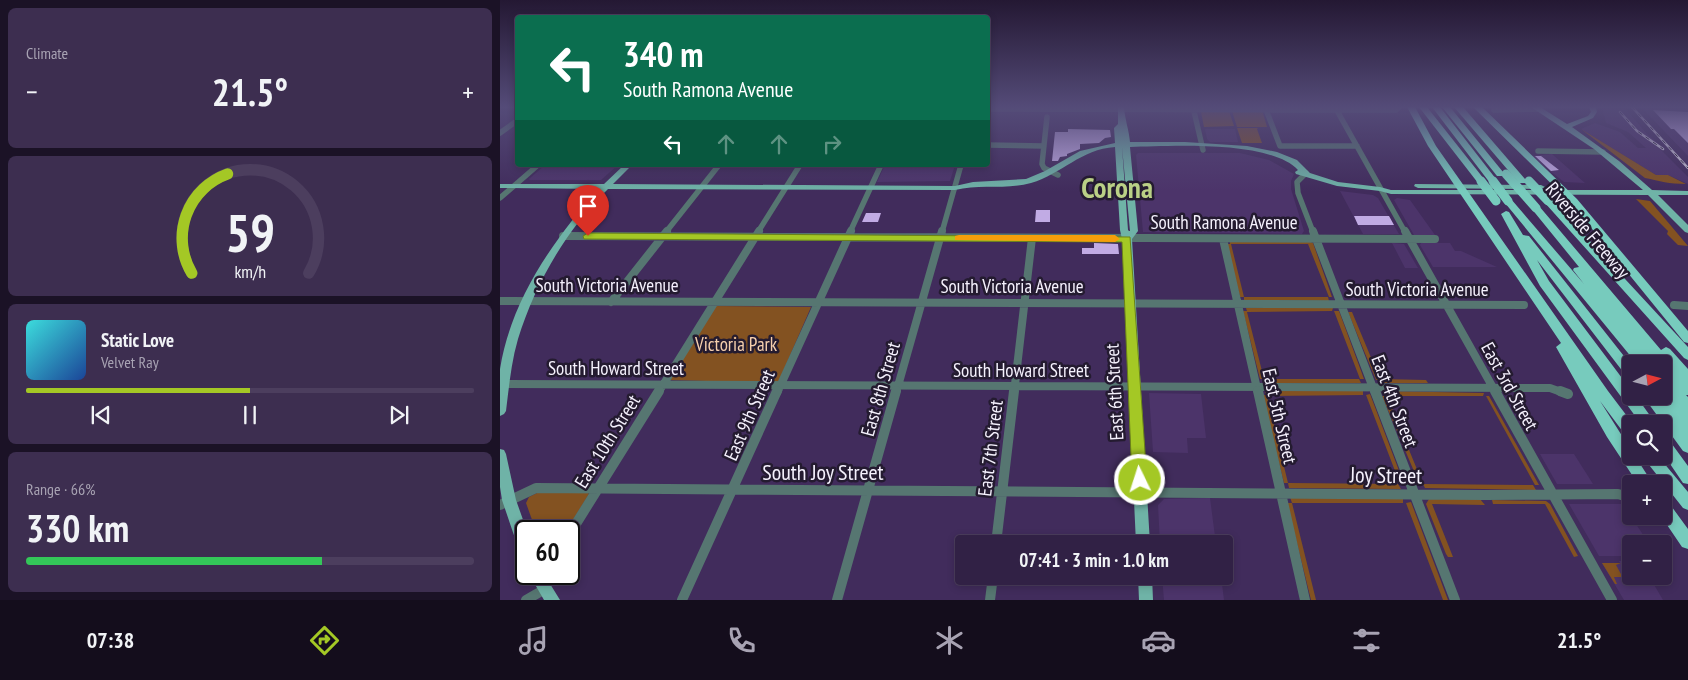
<!DOCTYPE html>
<meta charset="utf-8">
<style>
body{margin:0;font-family:"PT Sans Narrow",sans-serif;background:#3d2e50;color:#f1f3f6;height:100vh;display:flex;flex-direction:column;font-size:19px;white-space:nowrap}
*{box-sizing:border-box;margin:0}
p{font-size:16px;color:#a8a3b3}
.icon{flex:none;width:28px;height:28px;fill:none;stroke:currentColor;stroke-width:2;stroke-linecap:round;stroke-linejoin:round}
.map{position:relative;flex:1;overflow:hidden}
.sheet{display:flex;flex-direction:column;gap:8px;padding:8px;background:#1b1226;width:500px}
.sheet>*{flex:none}
.hud{position:absolute;left:15px;top:15px;width:475px;height:152px;border-radius:5px;box-shadow:0 2px 8px #0003,0 0 0 1px #4c3e5e;background:#0b6e4f;color:#fff;overflow:hidden}
.needle{width:32px;rotate:83deg}
.fabs{position:absolute;left:1122px;top:355px;display:grid;gap:10px}
.fabs a{display:grid;place-items:center;width:50px;height:50px;border-radius:5px;background:#312145;box-shadow:0 2px 8px #0003,0 0 0 1px #4c3e5e;font-size:25px}
.speed{position:absolute;left:15px;top:520px;display:flex;gap:10px;font-size:25px;font-weight:700;text-align:center}
.speed>*{display:grid;place-content:center;width:65px;height:65px;border-radius:50%;background:#312145;box-shadow:0 2px 8px #0003,0 0 0 1px #4c3e5e;line-height:1}
.speed .limit{border:2px solid #111;border-radius:8px;background:#fff;color:#111}
.pin{position:absolute;display:grid;place-items:center;width:42px;height:42px;color:#fff;margin:-51px -21px;border-radius:50% 50% 50% 0;rotate:-45deg;box-shadow:0 0 5px #0007}
.pin .icon{rotate:45deg}
.me{position:absolute;width:55px;margin:-28px;rotate:356deg;stroke-linejoin:round;filter:drop-shadow(0 0 4px #0008)}
.turn{display:flex;align-items:center;gap:18px;height:105px;padding:0 25px;font-size:22px}
.turn .icon{width:65px;height:65px;stroke-width:2.5}
.turn b{display:block;font-size:35px;line-height:42px}
.lanes{display:flex;align-items:center;height:48px;padding:0 25px;background:#0003;justify-content:center;gap:25px;direction:ltr}
.lanes .off{opacity:.35}
.big{font-size:38px;font-weight:600;line-height:1.1}
.sheet .widget{flex:1;display:flex;flex-direction:column;justify-content:center;gap:8px;min-width:0;padding:0 18px;border-radius:8px;background:#3d2e50}
.sheet .dial{align-items:center;gap:0}
.dial svg{height:130px;overflow:visible;fill:none;stroke:#4c3e5e;stroke-width:7;stroke-linecap:round;text-anchor:middle}
.dial text{fill:#f1f3f6;stroke:none}
.song{display:flex;align-items:center;gap:15px}
.cover{width:60px;height:60px;border-radius:8px;background:linear-gradient(135deg,hsl(180 70% 55%),hsl(220 70% 35%))}
.played{height:5px;border-radius:2px;background:linear-gradient(90deg,#a4c825 50%,#4c3e5e 50%)}
.keys{display:flex;justify-content:space-around;direction:ltr}
.heat{display:flex;justify-content:space-between;align-items:center;font-size:28px;direction:ltr}
.charge{height:8px;border-radius:4px;background:linear-gradient(90deg,#34c759 66%,#4c3e5e 0)}
.trip{position:absolute;left:455px;top:535px;width:278px;height:50px;border-radius:5px;background:#312145;box-shadow:0 2px 8px #0003,0 0 0 1px #4c3e5e;font-weight:600;line-height:50px;text-align:center}
.menu{display:flex;height:80px;justify-content:space-around;align-items:center;background:#140d1c;color:#a8a3b3}
.menu .icon{width:35px;height:35px}
.menu .current{color:#a4c825}
.menu b{font-size:22px;color:#f1f3f6}
main{display:flex;flex:1;min-height:0}
.map>svg:first-child{display:block}
.built{fill:#4c346a}
.green{fill:#835221}
.building{fill:#c1abe4}
.lines{fill:none;stroke-linecap:round;stroke-linejoin:round}
.minor-far2{stroke:#567671;stroke-width:5.5}
.minor-far1{stroke:#567671;stroke-width:8}
.minor{stroke:#567671;stroke-width:10}
.major{fill:#6fb3a7;fill-rule:evenodd}
.highway{fill:#77cbbd;fill-rule:evenodd}
.rail-casing{stroke:#cbc4d8;stroke-width:2.5}
.rail{stroke:#241b30;stroke-width:1;stroke-dasharray:4.5;stroke-linecap:butt}
.highway-bridge{stroke:#77cbbd;stroke-width:9}
.route{fill:#a4c825;stroke:#6b8218}
.slow{fill:#f59e0b}
.labels{text-anchor:middle;dominant-baseline:central;stroke-width:5;stroke-linejoin:round;paint-order:stroke}
.street-label{font-size:19px;fill:#f5f1fd;stroke:#241b30}
.park-label{font-size:19px;fill:#f6cfad;stroke:#241b30}
.near-street-label{font-size:22px;fill:#f5f1fd;stroke:#241b30}
.town-label{font-size:29px;font-weight:bold;fill:#bad086;stroke:#241b30}
</style>
<main>
<section class="sheet">
<div class="widget"><p>Climate</p>
<div class="heat"><a>−</a><b class="big">21.5°</b><a>+</a></div>
</div>
<div class="widget dial"><svg viewBox="0 0 100 80">
<path d="M14 69A42 42 0 1 1 86 69"/>
<path d="M14 69A42 42 0 0 1 36 8" stroke="#a4c825"/>
<text x="50" y="56" font-size="32" font-weight="700">59</text>
<text x="50" y="72" font-size="11">km/h</text>
</svg></div>
<div class="widget">
<div class="song"><i class="cover"></i><div><b>Static Love</b><p>Velvet Ray</p></div></div>
<div class="played"></div>
<div class="keys"><svg class="icon" aria-label="previous" viewBox="0 0 24 24"><path d="M18 5L8 12l10 7zM5 5v14"/></svg><svg class="icon" aria-label="pause" viewBox="0 0 24 24"><path d="M8 5v14M16 5v14"/></svg><svg class="icon" aria-label="next" viewBox="0 0 24 24"><path d="M6 5l10 7-10 7zM19 5v14"/></svg></div>
</div>
<div class="widget"><p>Range · 66%</p><b class="big">330 km</b><div class="charge"></div></div>
</section>
<div class="map">
<svg width="1188" height="600" viewBox="0 0 1188 600">
<rect width="100%" height="100%" fill="#412c5c"/>
<path class="built" d="M1102,107H1124L1147,134L1160,145L1157,146L1188,177V184L1168,175H1156L1081,129L1095,123L1120,132L1138,148H1146L1128,132L1106,123Z
M1141,107H1186L1188,109V156Z
M705,129H735L738,142H710L707,139Z
M638,153H740L769,160L794,174L791,181V189L804,231L802,234L643,232L636,155Z
M1052,154L1085,183L1064,182L1031,156Z
M45,165H118L101,180H30L29,179Z
M385,165H455L450,181L377,182Z
M840,191L873,195L878,198L899,234H863Z
M897,198L910,200L935,235H914L894,200Z
M892,243L904,244L918,268H905Z
M921,243H950L955,251H961L997,267H933L920,245Z
M649,393L701,394L706,438H687L688,453L653,452Z
M1040,454H1074L1093,484H1057Z
M710,498L716,544H660L658,505L664,499Z
M1069,504H1123L1149,544H1131V556H1099Z
M1119,561H1131V576H1149L1163,600H1124L1102,563H1120Z
M662,576H721L724,600H664Z"/>
<path class="green" d="M729,111L734,126L704,127L701,112Z
M732,111H761L763,113L767,127H737Z
M737,128H758L757,129L762,143H742Z
M1081,129L1156,175H1168L1186,184C1169,184 1160,181 1145,178Z
M1136,199L1150,201L1188,246L1178,245L1167,234L1168,231Z
M730,241H808L813,243L832,297H829L808,244H731L744,297H828L829,301L744,300V297H740L727,244H730Z
M214,306L311,307L278,383L168,380Z
M746,308H833L832,311L747,312L764,379H859L861,383H765L764,379H760L743,311H747Z
M834,311H839L864,379H860Z
M848,312H852L880,379L926,380L928,383H882L880,380H876Z
M863,390V395L767,396L788,483L898,484L901,489L789,488L788,483H784L762,395H766L765,391Z
M884,391L984,393L983,396H887L923,484L1033,485L1036,490L925,488L923,484L919,483L882,396H886Z
M870,394L904,484H900L866,395Z
M986,396H989L1039,485H1035Z
M37,493H88L89,494L66,531H36L26,503L29,497Z
M790,497H903V503H792L816,600H811L787,503H792Z
M929,499H980L985,505L932,504L953,557H948L946,554L926,504Z
M992,500L1046,501L1050,504L1078,556L1074,557L1045,504H993Z
M911,502L948,600H943L906,503Z
M1102,563H1121L1116,565L1122,576H1129L1134,584L1128,577H1114L1117,584H1115Z"/>
<path class="building" d="M1153,110L1188,112V143L1174,129H1171Z
M568,129L610,130L611,137L605,138L599,143L580,144V149L567,154V156L560,157L558,161H552L555,132H568Z
M1035,156H1041L1059,170L1051,171Z
M536,210H550V222H535Z
M366,213H381L378,222H362Z
M854,216H889L894,225H858Z
M594,243L618,244L619,254H582V248H594Z"/>
<g class="lines">
<path class="minor-far2" d="M693,107L703,150
M765,107L780,146H857
M835,107L905,232
M488,109L896,110L899,107
M994,110L1038,109
M547,117L542,164L544,168L558,175
M0,133L18,120
M488,145L544,146
M1038,151L1103,152
M806,173L797,182L798,193L813,232
M0,198L38,165
M166,232L219,165
M258,232L300,165
M350,232L381,165
M442,232L461,165"/>
<path class="minor-far1" d="M813,231L875,393
M905,231L996,393
M63,236L935,239
M723,239L758,393
M0,301L1024,305
M111,302L167,231
M1174,305L1188,306
M3,384L1050,388L1064,393
M158,393L259,231
M277,393L351,231
M396,393L442,231
M514,393L532,238"/>
<path class="minor" d="M758,391L805,600
M875,391L955,600
M995,391L1112,600
M1060,391L1068,394
M0,505L36,488L985,495L1118,494L1131,498
M69,535L159,391
M496,544L514,391
M26,600L45,589
M182,600L277,391
M337,600L396,391
M490,600L493,576"/>
<path class="major" d="M618,107H624C625,120 629,130 630,142H685L747,146L777,152L797,160L810,173L838,182L880,187L891,190H1143L1094,149L1031,107H1040L1067,124L1088,116L1091,112L1089,107H1096L1097,112L1093,118L1072,127L1119,161L1152,190L1188,191V195H1158L1188,225V233L1185,232L1148,195L891,194L880,191L837,186L796,174L795,172L798,170C770,140 671,146 630,147L638,231L632,239L650,544H636L622,239L620,230L615,147C581,149 562,174 531,183C506,190 480,184 455,190L108,189C66,230 35,284 18,339C11,363 9,387 6,411L4,414L0,416C0,401 0,384 0,369C11,300 53,240 99,189L0,188V184H104L124,165H132L113,184L455,186L473,182L526,179L545,171L580,151L615,143L614,128L618,124ZM622,147L630,231H629L628,230Z
M915,184L1041,185L1045,187L1041,189L918,188L914,186Z
M0,449L4,450L6,454L16,500L27,531L26,557L21,555L19,550L2,500L0,487Z
M29,574H44L60,600H44Z
M638,576H652L653,600H639Z"/>
<path class="highway" d="M907,107H915L936,146L1108,391L1133,424L1131,438L1126,436L1100,401L1131,450V456H1135L1153,484H1138L1107,437L1056,347L1061,343L928,146Z
M919,107H927L984,179V183H978Z
M932,107H940L996,179V183H990Z
M942,107H950L1003,172V176H997Z
M954,107H963L1025,179V183H1019Z
M973,107H982L1077,199L1188,331V343L1184,342L1071,203Z
M1008,198L1011,199L1084,284L1073,270L1074,268L1079,267L1031,208L1033,206H1039L1161,350L1166,347L1170,349L1188,369V395H1186L1188,397V453L1183,451L1143,396H1164V393L1169,399L1173,396L1164,385V371L1165,372L1164,364H1137L1005,203V199Z
M1048,198L1051,199L1188,347V360L1184,358L1045,203V199Z
M1006,211L1009,212L1023,235L1029,236L1131,365V379L1127,377L1037,260L1049,281L1131,390V396H1136L1156,424H1141L1040,286L1001,214Z
M1164,438L1169,440L1188,466V484L1183,483L1164,455Z
M1142,456H1158L1188,492V510L1183,508Z
M1164,501L1169,503L1188,529V549L1182,547L1161,516H1164Z"/>
<defs>
<path id="rail" d="M1132,107L1188,168
M1120,112L1137,131L1163,149"/>
</defs>
<use href="#rail" class="rail-casing"/>
<use href="#rail" class="rail"/>
<path class="highway-bridge" d="M1006,174L1036,208
M981,181L996,201
M993,181L1008,201
M1029,181L1048,201"/>
</g>
<linearGradient id="sky" x2="0" y2="1"><stop stop-color="#241833"/><stop offset="0.56" stop-color="#544b78"/><stop offset="1" stop-color="#544b78" stop-opacity="0"/></linearGradient>
<rect width="1188" height="191" fill="url(#sky)"/>
<path class="route" d="M88,233L630,237L647,480L645,484L640,486L635,484L632,480L622,242L84,239L83,236Z"/>
<path class="slow" d="M459,235H615L620,239L615,242L455,240V236Z"/>
<g class="labels">
<g class="street-label">
<text x="724" y="222">South Ramona Avenue</text>
<text transform="translate(1088 230) rotate(50)">Riverside Freeway</text>
<text x="107" y="285">South Victoria Avenue</text>
<text x="512" y="286">South Victoria Avenue</text>
<text x="917" y="289">South Victoria Avenue</text>
<text x="116" y="368">South Howard Street</text>
<text x="521" y="370">South Howard Street</text>
<text transform="translate(1010 386) rotate(61)">East 3rd Street</text>
<text transform="translate(380 389) rotate(-74)">East 8th Street</text>
<text transform="translate(614 392) rotate(-93)">East 6th Street</text>
<text transform="translate(895 401) rotate(69)">East 4th Street</text>
<text transform="translate(249 415) rotate(-66)">East 9th Street</text>
<text transform="translate(780 416) rotate(77)">East 5th Street</text>
<text transform="translate(107 441) rotate(-58)">East 10th Street</text>
<text transform="translate(490 448) rotate(-83)">East 7th Street</text>
</g>
<g class="park-label">
<text x="236" y="344">Victoria Park</text>
</g>
<g class="near-street-label">
<text x="323" y="472">South Joy Street</text>
<text transform="translate(886 475) rotate(1)">Joy Street</text>
</g>
<g class="town-label">
<text x="617" y="187">Corona</text>
</g>
</g>
</svg>
<div class="fabs">
<a><svg class="needle" viewBox="-14 -14 28 28"><path d="M0-13l5 13h-10z" fill="#e53935"/><path d="M0 13l5-13h-10z" fill="#a8a3b3"/></svg></a>
<a><svg class="icon" aria-label="search" viewBox="0 0 24 24"><circle cx="10" cy="10" r="6"/><path d="M15 15l6 6"/></svg></a>
<a>+</a>
<a>−</a>
</div>
<div class="speed"><div class="limit">60</div></div>
<div class="pin" style="left:88px;top:236px;background:#d93025"><svg class="icon" aria-label="arrive" viewBox="0 0 24 24"><path d="M6 21V4h12l-3 4 3 4H6"/></svg></div>
<svg class="me" style="left:640px;top:480px" viewBox="-20 -20 40 40"><circle r="17" fill="#a4c825" stroke="#fff" stroke-width="3"/><path d="M0-11L8 9 0 5-8 9z" fill="#fff"/></svg>
<div class="trip">07:41 · 3 min · 1.0 km</div>
<div class="hud">
<div class="turn"><svg class="icon" aria-label="left" viewBox="0 0 24 24"><path d="M17 20v-9H6M10 6l-5 5 5 5"/></svg><div><b>340 m</b>South Ramona Avenue</div></div>
<div class="lanes"><svg class="icon" aria-label="left" viewBox="0 0 24 24"><path d="M17 20v-9H6M10 6l-5 5 5 5"/></svg><svg class="icon off" aria-label="ahead" viewBox="0 0 24 24"><path d="M12 20V5M6 11l6-6 6 6"/></svg><svg class="icon off" aria-label="ahead" viewBox="0 0 24 24"><path d="M12 20V5M6 11l6-6 6 6"/></svg><svg class="icon off" aria-label="right" viewBox="0 0 24 24"><path d="M7 20v-9h11M14 6l5 5-5 5"/></svg></div>
</div>
</div>
</main>
<nav class="menu">
<b>07:38</b>
<svg class="icon current" aria-label="directions" viewBox="0 0 24 24"><path d="M12 3l9 9-9 9-9-9zM9 14v-3h6M13 9l2 2-2 2"/></svg>
<svg class="icon" aria-label="music" viewBox="0 0 24 24"><path d="M9 18V5l10-2v13"/><circle cx="6" cy="18" r="3"/><circle cx="16" cy="16" r="3"/></svg>
<svg class="icon" aria-label="phone" viewBox="0 0 24 24"><path d="M5 4h4l2 5-3 2q2 4 5 5l2-3 5 2v4C11 20 4 13 5 4z"/></svg>
<svg class="icon" aria-label="climate" viewBox="0 0 24 24"><path d="M12 3v18M4 7l16 10M4 17L20 7"/></svg>
<svg class="icon" aria-label="car" viewBox="0 0 24 24"><path d="M5 17H2v-5l4-1 3-4h7l3 4 3 1v5h-3M9 17h6M6 11h13"/><circle cx="7" cy="17" r="2"/><circle cx="17" cy="17" r="2"/></svg>
<svg class="icon" aria-label="filters" viewBox="0 0 24 24"><path d="M4 7h16M4 17h16"/><circle cx="9" cy="7" r="2"/><circle cx="15" cy="17" r="2"/></svg>
<b>21.5°</b>
</nav>
